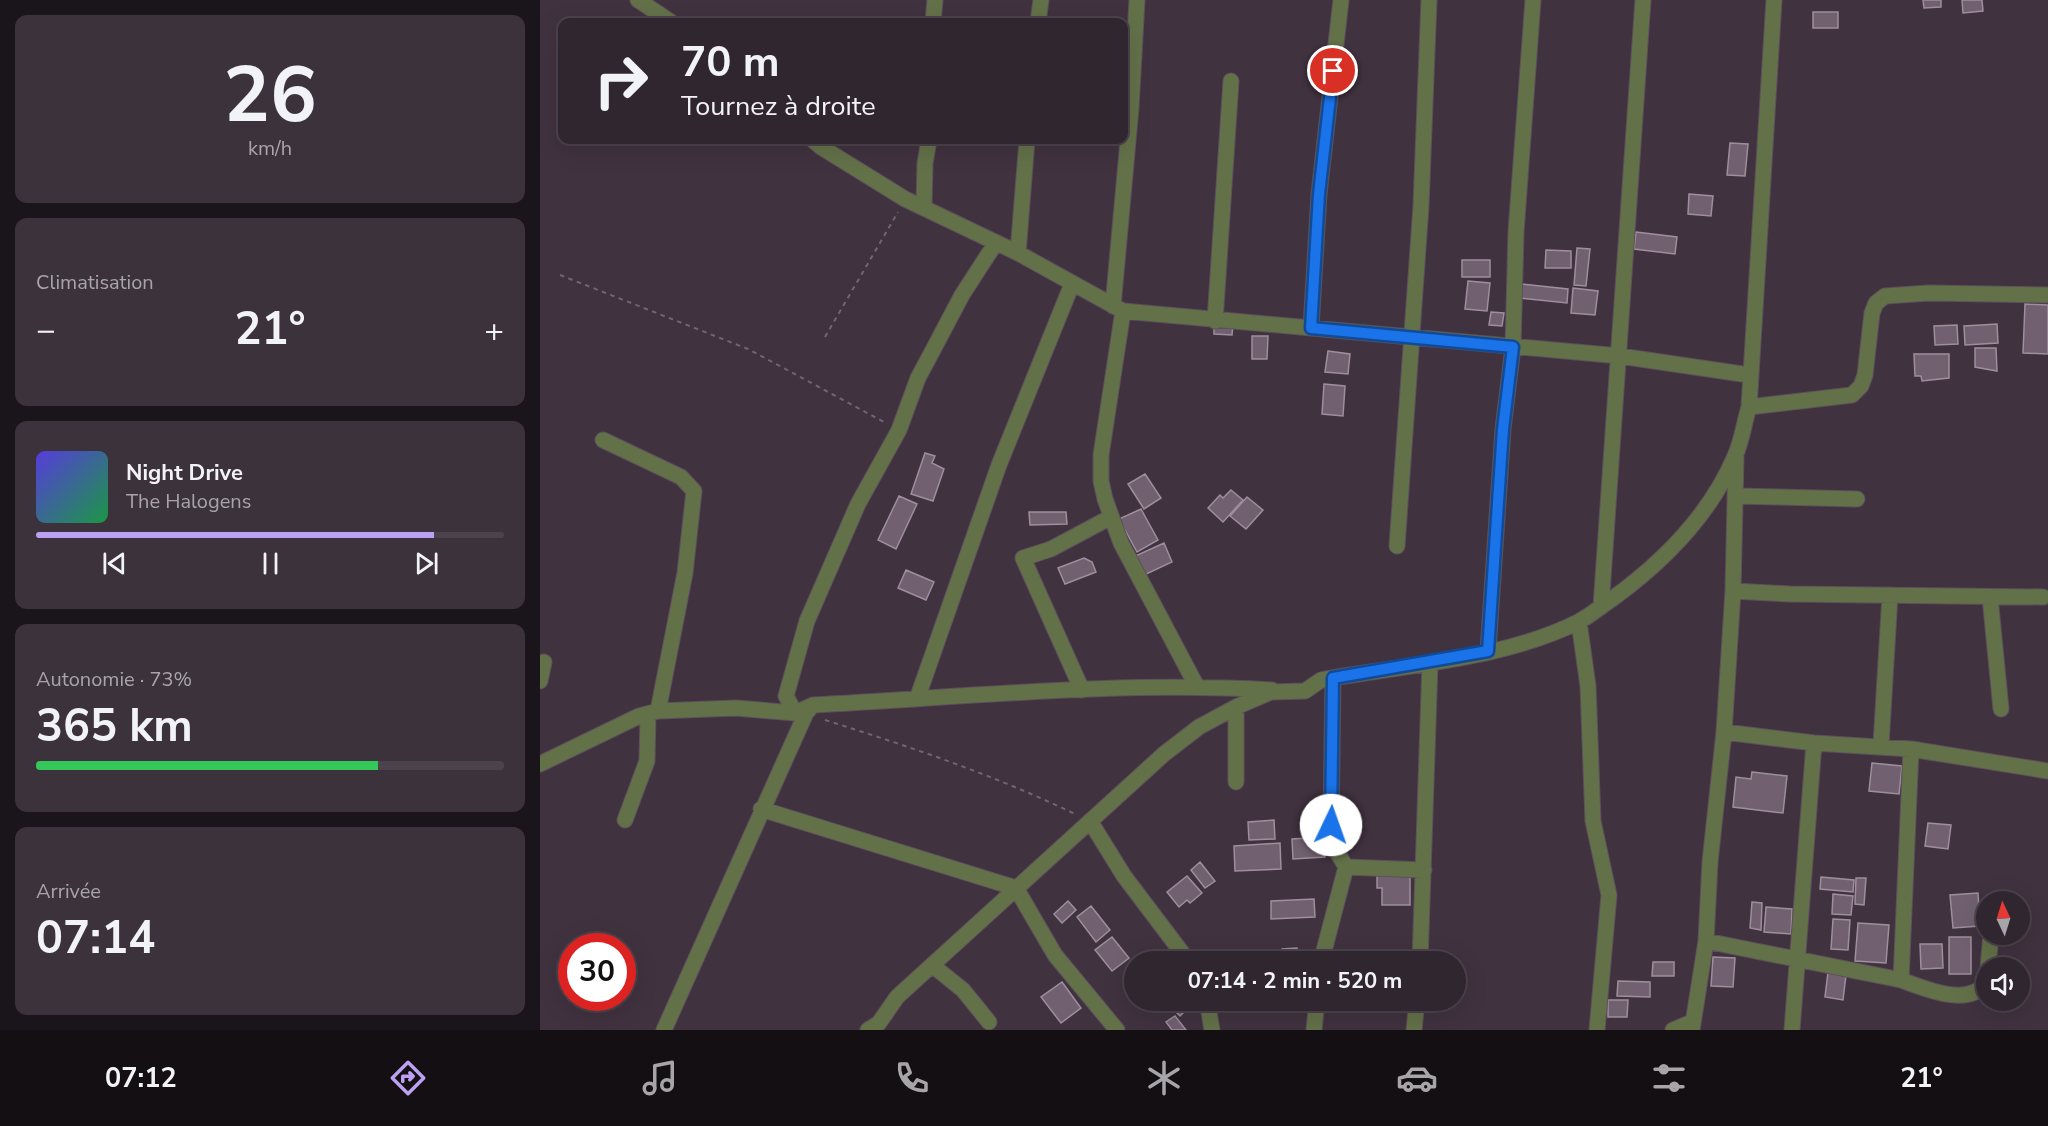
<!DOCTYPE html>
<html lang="fr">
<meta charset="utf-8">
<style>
body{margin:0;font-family:"Nunito Sans",sans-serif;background:#3c323b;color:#f1f3f6;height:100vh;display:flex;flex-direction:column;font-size:22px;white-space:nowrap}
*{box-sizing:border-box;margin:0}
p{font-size:20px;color:#a8a5aa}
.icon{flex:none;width:33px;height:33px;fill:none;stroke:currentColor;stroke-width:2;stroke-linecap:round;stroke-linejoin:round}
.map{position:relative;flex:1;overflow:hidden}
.drawer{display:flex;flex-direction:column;gap:15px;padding:15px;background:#1a151a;width:540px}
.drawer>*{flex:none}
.banner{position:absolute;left:18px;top:18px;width:570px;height:126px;border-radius:12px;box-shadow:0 6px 24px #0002,0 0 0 2px #4b434b;background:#30262f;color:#f1f3f6;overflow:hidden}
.needle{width:39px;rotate:356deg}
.fabs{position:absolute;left:1436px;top:891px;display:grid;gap:12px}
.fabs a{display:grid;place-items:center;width:54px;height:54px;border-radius:50%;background:#30262f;box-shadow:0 6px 24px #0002,0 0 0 2px #4b434b;font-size:30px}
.speed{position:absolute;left:18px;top:933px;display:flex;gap:12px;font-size:30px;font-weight:700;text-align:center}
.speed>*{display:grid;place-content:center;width:78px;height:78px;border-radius:50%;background:#30262f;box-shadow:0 6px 24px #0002,0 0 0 2px #4b434b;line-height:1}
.speed .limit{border:9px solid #d22;background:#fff;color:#111}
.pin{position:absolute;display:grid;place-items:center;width:51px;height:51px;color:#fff;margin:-26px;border:3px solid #fff;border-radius:50%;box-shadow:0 2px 6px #0007}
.me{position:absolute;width:66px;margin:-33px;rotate:3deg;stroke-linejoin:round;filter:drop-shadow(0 0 4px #0008)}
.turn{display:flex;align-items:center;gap:21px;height:126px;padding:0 24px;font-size:27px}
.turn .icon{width:78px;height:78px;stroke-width:2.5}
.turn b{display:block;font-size:42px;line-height:51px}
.big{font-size:45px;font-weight:700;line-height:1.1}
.drawer .card{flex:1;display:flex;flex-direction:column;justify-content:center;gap:9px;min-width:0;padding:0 21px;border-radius:12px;background:#3c323b}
.drawer .dial{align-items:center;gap:0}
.dial b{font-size:78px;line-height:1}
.song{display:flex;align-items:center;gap:18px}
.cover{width:72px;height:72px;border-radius:9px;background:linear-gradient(135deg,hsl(250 70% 55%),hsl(140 70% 35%))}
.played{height:6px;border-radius:3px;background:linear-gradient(90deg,#bca0f2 85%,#4b434b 85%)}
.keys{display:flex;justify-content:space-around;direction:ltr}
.heat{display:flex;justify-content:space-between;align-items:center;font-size:33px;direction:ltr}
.charge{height:9px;border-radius:4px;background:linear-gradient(90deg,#34c759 73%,#4b434b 0)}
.trip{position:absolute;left:584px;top:951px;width:342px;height:60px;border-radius:30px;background:#30262f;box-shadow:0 6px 24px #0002,0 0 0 2px #4b434b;font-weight:700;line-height:60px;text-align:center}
.dock{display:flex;height:96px;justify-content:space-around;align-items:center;background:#130f13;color:#a8a5aa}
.dock .icon{width:42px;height:42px}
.dock .selected{color:#bca0f2}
.dock b{font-size:27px;color:#f1f3f6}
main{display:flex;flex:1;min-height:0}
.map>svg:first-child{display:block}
.building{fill:#716170;stroke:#9f8e9d;stroke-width:1.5}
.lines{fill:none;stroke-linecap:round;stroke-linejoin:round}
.minor-casing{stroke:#5d505c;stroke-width:17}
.path{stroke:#726571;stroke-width:2;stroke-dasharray:4.5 4.5;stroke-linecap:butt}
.minor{stroke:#637149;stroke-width:15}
.route-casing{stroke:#114b97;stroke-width:15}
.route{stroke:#1a73e8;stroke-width:10}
</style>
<main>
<section class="drawer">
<div class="card dial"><b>26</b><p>km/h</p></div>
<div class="card"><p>Climatisation</p>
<div class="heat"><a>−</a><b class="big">21°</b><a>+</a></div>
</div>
<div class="card">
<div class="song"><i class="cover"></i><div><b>Night Drive</b><p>The Halogens</p></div></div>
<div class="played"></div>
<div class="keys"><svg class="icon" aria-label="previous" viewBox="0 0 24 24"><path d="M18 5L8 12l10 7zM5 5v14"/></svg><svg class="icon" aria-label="pause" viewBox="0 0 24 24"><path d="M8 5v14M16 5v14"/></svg><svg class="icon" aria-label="next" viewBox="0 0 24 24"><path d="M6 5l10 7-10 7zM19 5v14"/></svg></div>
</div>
<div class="card"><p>Autonomie · 73%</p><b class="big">365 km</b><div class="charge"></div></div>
<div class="card"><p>Arrivée</p><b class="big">07:14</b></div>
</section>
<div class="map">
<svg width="1508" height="1030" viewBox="0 0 1508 1030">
<rect width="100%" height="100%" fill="#40323f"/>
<path class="building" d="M1383,0H1401V7L1384,8Z
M1422,0H1442L1443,11L1423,13Z
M1273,12H1298V28H1273Z
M1190,143L1208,144L1205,176L1187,175Z
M1149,194L1173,196L1171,216L1148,214Z
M1096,232L1137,237L1135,254L1094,249Z
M1037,248L1050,249L1046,286L1034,285Z
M1006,250L1031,251V268H1005Z
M922,260H950V277H922Z
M928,281L950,283L947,311L925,309Z
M982,284L1028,289L1027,303L980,298Z
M1033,288L1058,291L1055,315L1031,313Z
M1485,304L1508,305V354L1483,353Z
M951,312L964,313L962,326L949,325Z
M674,323L693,324L692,335L674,334Z
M1457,324L1458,343L1425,345L1424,326Z
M1417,325L1418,344L1395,345L1394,326Z
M712,336H728L727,359H712Z
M1435,348H1456L1457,371L1435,367Z
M788,351L810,354L808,374L785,372Z
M1374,354H1409V378L1382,381L1381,376H1375Z
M784,384L805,386L803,416L782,414Z
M385,453L395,456L392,463L404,469L393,501L371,494Z
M605,474L621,498L604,509L588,484Z
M691,490L703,500L683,522L668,508L680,495L683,498Z
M359,496L377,504L356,549L338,540Z
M707,497L723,510L706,529L690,516Z
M601,509L618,540L597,552L579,519Z
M489,512H526L527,524L490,525Z
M624,543L632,562L602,576L593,557Z
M544,558L552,562L556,572L525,584L518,568Z
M366,570L394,582L386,600L358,588Z
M1332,763L1362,766L1359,794L1329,791Z
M1212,772L1247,776L1243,813L1193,807L1196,777L1211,779Z
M734,820L735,839L709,840L708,822Z
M1388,823L1411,825L1408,849L1385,846Z
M784,837L785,857L753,859L752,839Z
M740,843L741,869L695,871L694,846Z
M660,862L675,881L665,888L651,870Z
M837,875H870V905H842V888H837Z
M647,876L662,893L650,903L647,900L639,907L627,892Z
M1281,877L1314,880L1313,892L1280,889Z
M1316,878H1326L1324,905L1315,904Z
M1438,893L1440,926L1413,928L1410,895Z
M1293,894L1313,896L1311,915L1292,914Z
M774,899L775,917L731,919V901Z
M528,901L536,910L522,923L514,914Z
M1212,902L1222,903L1221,930L1210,928Z
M551,906L570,930L556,942L537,917Z
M1226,907L1252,909L1251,934L1224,932Z
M1293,919L1310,920L1308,950L1291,949Z
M1318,923L1349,925L1346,963L1315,961Z
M572,937L589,958L572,971L555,950Z
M1409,937H1431V974H1409Z
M1380,944H1402L1403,968L1381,969Z
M757,948V962H735L734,957L742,956V949Z
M614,951L623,962H601Z
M1173,957L1195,958L1193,987L1171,986Z
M1113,962H1134V976H1112Z
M1288,972L1306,975L1303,1000L1285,997Z
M1078,981L1110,982V997L1077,996Z
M522,982L541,1008L521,1023L501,997Z
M624,1000H639L647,1009L640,1016Z
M1068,1000H1088L1087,1017H1068Z
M635,1016L646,1030H632L626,1022Z"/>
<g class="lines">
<defs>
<path id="minor" d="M98,0L131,22
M393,22L395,0
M498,22L501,0
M273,140L281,147L365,199L478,253L583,311L1080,356L1209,375
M384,207L385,163L389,140
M478,253L487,140
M573,306L591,108L597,0
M583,311L561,455V481L565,499L581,543L656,685
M675,321L691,81
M771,328L779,194L801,0
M1209,407L1312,395L1321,386L1325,375L1332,313L1336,303L1345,296L1389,293L1508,295
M63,440L141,477L154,491L145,573L118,711
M1196,496L1317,499
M857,546L881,206L889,0
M1193,591L1250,594L1503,597
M1450,597L1461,709
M1061,607L1103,0
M1039,622L1048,686L1053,821L1069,895L1057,1030
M948,651L963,429L973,347L976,232L993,0
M0,681L4,662
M542,690L483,558L511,549L571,517
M377,699L459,465L532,284
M696,707V782
M255,713L246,696L267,621L318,504L359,430L378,378L393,350L422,295L455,244
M1184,732L1274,743L1371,749L1508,771
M1341,745L1350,595
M0,764L99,716L118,711L196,708L255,713L273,705C426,697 579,681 732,690
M221,809L476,888L515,955L577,1030
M85,820L107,761L108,714
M550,821L584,876L649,962
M806,867L884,870
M1166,941L1361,980L1371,749
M781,962L806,867L797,852L791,825L793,678
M880,962L890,663
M392,965L423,990L449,1022
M1448,968L1451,934
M1361,980C1384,988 1428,1008 1446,983
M667,1000L672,1030
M124,1030L266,713L273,705
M328,1030L339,1023L357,997L624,754L659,727L696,707L731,692L765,691L781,680C863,665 962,660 1038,622C1050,616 1061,606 1072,599C1123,562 1170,515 1195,456C1202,441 1204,423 1209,407L1234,0
M774,1030L777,1000
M874,1030L877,1000
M1133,1030L1152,1022
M1152,1030L1166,941L1170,862L1184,732L1193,591L1196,457
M1252,1030L1274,743"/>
</defs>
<use href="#minor" class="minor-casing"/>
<path class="path" d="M20,275L208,349L346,423
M285,337L358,212
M285,720C371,747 454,775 535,814"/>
<use href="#minor" class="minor"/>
</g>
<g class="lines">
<defs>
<path id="route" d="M791,825L793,678L948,651L963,429L973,347L771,328L779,194L793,71"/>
</defs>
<use href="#route" class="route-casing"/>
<use href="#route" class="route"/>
</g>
</svg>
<div class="fabs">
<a><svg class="needle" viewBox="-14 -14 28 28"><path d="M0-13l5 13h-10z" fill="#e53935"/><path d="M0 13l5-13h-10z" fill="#a8a5aa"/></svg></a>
<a><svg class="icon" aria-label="sound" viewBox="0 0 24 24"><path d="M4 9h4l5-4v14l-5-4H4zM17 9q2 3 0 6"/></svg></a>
</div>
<div class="speed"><div class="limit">30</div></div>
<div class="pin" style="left:793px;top:71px;background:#d93025"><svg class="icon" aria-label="arrive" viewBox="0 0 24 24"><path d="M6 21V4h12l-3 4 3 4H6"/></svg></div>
<svg class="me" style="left:791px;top:825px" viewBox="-20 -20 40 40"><circle r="19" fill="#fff"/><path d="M0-13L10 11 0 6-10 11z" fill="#1a73e8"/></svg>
<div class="trip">07:14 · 2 min · 520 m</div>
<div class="banner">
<div class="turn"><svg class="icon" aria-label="right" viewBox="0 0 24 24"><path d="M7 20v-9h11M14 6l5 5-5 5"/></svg><div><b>70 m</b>Tournez à droite</div></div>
</div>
</div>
</main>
<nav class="dock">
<b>07:12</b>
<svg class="icon selected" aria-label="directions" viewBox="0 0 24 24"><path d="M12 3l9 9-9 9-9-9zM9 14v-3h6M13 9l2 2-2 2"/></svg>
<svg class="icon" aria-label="music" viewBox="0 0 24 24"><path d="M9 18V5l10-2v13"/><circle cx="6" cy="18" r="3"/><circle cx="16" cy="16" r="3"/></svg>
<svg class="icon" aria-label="phone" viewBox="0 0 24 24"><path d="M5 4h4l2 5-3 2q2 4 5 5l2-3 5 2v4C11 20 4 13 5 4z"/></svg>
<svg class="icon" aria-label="climate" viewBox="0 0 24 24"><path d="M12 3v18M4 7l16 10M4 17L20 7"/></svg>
<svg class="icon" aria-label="car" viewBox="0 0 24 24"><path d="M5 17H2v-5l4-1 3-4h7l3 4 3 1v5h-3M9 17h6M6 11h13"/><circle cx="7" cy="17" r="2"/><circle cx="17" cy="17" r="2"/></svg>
<svg class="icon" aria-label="filters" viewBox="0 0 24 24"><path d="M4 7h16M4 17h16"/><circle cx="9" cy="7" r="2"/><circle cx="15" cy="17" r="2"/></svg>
<b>21°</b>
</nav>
